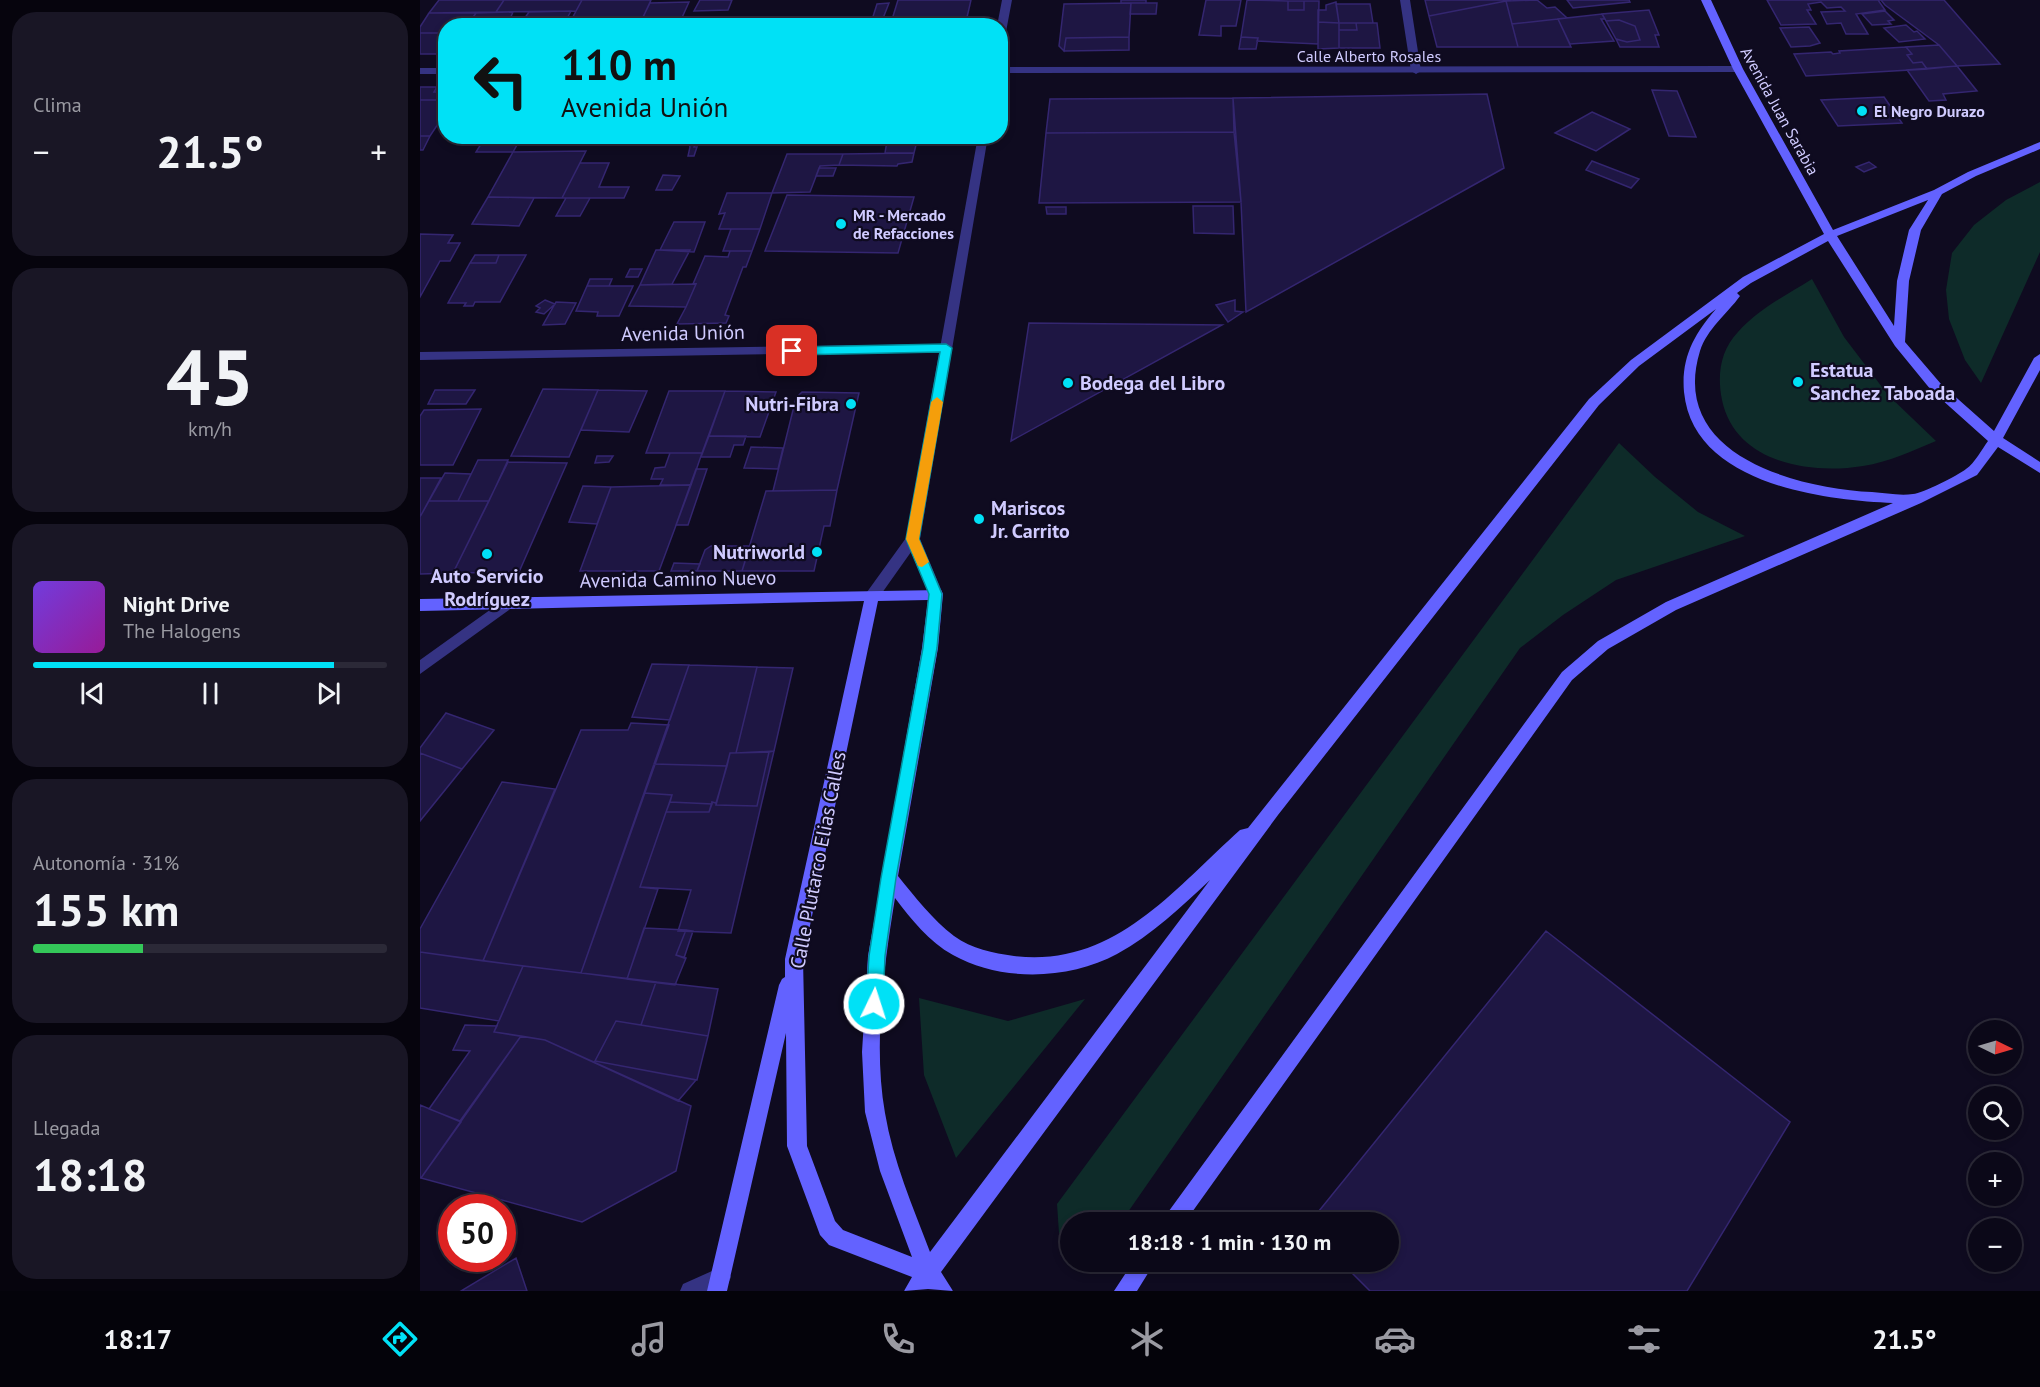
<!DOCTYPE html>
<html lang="es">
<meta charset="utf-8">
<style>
body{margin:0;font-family:"PT Sans",sans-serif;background:#191625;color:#f1f3f6;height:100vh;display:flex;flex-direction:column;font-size:22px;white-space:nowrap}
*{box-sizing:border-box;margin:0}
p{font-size:20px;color:#9a9aa2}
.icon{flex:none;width:33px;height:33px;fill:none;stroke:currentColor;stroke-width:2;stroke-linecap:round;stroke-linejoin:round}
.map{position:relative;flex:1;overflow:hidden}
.drawer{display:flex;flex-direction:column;gap:12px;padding:12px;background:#06040d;width:420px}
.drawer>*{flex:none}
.top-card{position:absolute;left:18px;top:18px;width:570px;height:126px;border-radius:24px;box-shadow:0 3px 9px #0003,0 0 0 2px #2b2937;background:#00e1f6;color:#111;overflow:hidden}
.needle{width:39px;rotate:95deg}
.buttons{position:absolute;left:1548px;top:1020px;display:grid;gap:12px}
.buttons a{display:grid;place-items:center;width:54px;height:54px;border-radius:50%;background:#0b0818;box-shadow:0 3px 9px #0003,0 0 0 2px #2b2937;font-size:30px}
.speed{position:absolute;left:18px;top:1194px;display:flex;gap:12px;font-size:30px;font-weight:700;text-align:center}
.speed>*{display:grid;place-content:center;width:78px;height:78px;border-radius:50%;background:#0b0818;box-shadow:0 3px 9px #0003,0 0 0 2px #2b2937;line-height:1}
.speed .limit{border:9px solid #d22;background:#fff;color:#111}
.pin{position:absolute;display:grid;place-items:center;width:51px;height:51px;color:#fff;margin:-26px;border-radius:12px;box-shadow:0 3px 9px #0006}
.me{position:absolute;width:66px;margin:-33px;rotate:4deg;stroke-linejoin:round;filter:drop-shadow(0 0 4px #0008)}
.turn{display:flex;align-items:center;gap:21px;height:126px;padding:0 24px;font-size:27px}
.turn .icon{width:78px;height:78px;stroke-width:2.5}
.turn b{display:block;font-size:42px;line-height:51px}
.big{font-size:45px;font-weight:600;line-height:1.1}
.drawer .widget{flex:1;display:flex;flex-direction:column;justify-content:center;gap:9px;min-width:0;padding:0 21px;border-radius:24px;background:#191625}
.drawer .dial{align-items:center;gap:0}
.dial b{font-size:78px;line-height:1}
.song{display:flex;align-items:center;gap:18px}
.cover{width:72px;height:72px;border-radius:9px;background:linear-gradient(135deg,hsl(260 70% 55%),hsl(300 70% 35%))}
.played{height:6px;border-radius:3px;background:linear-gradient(90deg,#00e1f6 85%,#2b2937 85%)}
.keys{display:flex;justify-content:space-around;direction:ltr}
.heat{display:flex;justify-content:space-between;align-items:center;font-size:33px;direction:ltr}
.charge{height:9px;border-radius:4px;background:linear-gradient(90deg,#34c759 31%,#2b2937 0)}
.trip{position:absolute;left:640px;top:1212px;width:339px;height:60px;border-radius:30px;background:#0b0818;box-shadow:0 3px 9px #0003,0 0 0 2px #2b2937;font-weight:600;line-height:60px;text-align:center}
.tab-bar{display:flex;height:96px;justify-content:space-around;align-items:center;background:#04030a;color:#9a9aa2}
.tab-bar .icon{width:42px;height:42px}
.tab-bar .current{color:#00e1f6}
.tab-bar b{font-size:27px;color:#f1f3f6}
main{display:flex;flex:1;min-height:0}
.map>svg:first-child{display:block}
.green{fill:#0e2b29}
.building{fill:#1e1643;stroke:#342670;stroke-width:1.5}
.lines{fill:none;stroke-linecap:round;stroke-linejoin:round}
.service{fill:#353383;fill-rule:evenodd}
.minor{fill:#353383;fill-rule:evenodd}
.tertiary{fill:#353383;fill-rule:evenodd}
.secondary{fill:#6362ff;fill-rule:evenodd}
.route{fill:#00e1f6;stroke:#0092a0;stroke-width:1.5}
.slow{fill:#f59e0b}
.poi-dot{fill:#00e1f6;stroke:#0f0b20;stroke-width:2}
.labels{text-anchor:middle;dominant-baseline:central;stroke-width:4.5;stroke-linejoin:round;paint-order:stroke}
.far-street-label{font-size:16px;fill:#d0cbff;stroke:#0f0b20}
.far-poi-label{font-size:16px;font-weight:bold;fill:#d0cbff;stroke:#0f0b20;text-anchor:start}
.street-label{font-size:20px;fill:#d0cbff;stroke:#0f0b20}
.poi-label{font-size:20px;font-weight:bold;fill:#d0cbff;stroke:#0f0b20;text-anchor:start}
</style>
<main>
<section class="drawer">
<div class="widget"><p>Clima</p>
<div class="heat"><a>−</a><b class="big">21.5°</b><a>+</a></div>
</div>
<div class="widget dial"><b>45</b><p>km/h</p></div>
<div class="widget">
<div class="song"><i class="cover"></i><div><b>Night Drive</b><p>The Halogens</p></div></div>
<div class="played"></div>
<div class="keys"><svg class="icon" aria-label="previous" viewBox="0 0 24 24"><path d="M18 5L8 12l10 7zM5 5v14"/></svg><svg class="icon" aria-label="pause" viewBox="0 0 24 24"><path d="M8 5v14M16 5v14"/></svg><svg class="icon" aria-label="next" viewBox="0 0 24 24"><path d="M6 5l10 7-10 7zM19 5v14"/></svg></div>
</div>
<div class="widget"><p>Autonomía · 31%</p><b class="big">155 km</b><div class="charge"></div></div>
<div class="widget"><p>Llegada</p><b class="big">18:18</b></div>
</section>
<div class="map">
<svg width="1620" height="1291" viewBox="0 0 1620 1291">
<rect width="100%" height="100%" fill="#0f0b20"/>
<path class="green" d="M1620,182V252L1561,383L1545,360L1529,319L1526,290L1532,253L1554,225L1586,200Z
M1392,279L1424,337L1468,395L1516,441C1492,451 1469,462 1443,466C1388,475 1315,462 1302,400C1297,375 1300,351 1318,332C1338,309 1367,295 1392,279Z
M1199,443L1235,477L1278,512L1325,536L1196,580L1143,615L1100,648L701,1222H651V1243L639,1233L637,1204Z
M499,998L588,1021L665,999L536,1158L504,1075Z"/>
<path class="building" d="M19,0H84L76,12L9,13Z
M84,0H162L156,11L76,12Z
M162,0H231L219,26H148Z
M280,0H312L308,10L274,11Z
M478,0H551L545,26H470Z
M701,0H726V3H701Z
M786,0H821L816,26H801V36L779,35Z
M827,0L868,1V10H884V1H899L898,44L837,41L838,38L821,37Z
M1005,0H1091L1009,16Z
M1117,0L1127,8L1135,7L1147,18L1092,24L1086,1Z
M1147,0H1209L1210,2L1153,8Z
M1347,0H1461H1458L1465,10L1436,14L1448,34H1426L1421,23L1407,24L1401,12L1425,11L1421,7L1407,8L1401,2L1388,4L1391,10H1387L1396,24L1361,25Z
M1461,0H1524L1580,64L1537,66L1519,45L1465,5Z
M868,1H884V10H868Z
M1086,1L1098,47H1017L1009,16Z
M269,2L260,22L220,23L230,3Z
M916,2L919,23L898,22V10H906V5Z
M469,3L460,26H450L457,4Z
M711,3L709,37L646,38L644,51L639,46L644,4Z
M711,3H737L736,14H710Z
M916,4H950L953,23H919Z
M1229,10L1239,35H1235L1239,47H1200L1196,39L1207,42L1220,40L1215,26L1199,20L1186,21L1182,14Z
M151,11L145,22H150L148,26H99L109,12Z
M1465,11L1474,20L1468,21L1471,24L1452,25L1442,14Z
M93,12L87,26H47L56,13Z
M9,13H56L47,26H26V33H0V27Z
M1182,14L1185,19H1181L1194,41L1150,44L1138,19Z
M1138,19L1151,47H1098L1092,24Z
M1199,20L1215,26L1220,40L1207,42L1196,39L1186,21Z
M260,22L258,26H219L220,23Z
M898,22L919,23V48L898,49Z
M919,23H936L937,30H919Z
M936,23H957L960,48H919V30H937Z
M1486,25L1494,32L1497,31L1505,39L1479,42L1464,28Z
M1389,27L1400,43L1390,46L1371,47L1360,28Z
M0,33H26V54H0Z
M709,37V50L644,51L646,38Z
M821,37L838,38L836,49H819Z
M1519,45L1537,66L1507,69L1502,62L1493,63L1487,55L1492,54L1486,47Z
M1486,47L1492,54L1487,55L1493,63L1502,62L1507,69L1386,76L1374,54L1411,52L1413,54L1420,53L1419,51Z
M1537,66L1557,91L1523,94L1526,100L1509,101L1487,70Z
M0,87H17L14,92H25L23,95H26V100H0Z
M1232,90L1257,91L1276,137L1249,136Z
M1067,94L1084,168L826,312L821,202L813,98Z
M1464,97L1482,123L1418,126L1401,100Z
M813,98L814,132L626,133L630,99Z
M0,100H26V112L10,136H0Z
M1172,112L1210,129L1176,151L1135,133Z
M814,132L821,202L619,203L626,133Z
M10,136L3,150H0V136Z
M66,136H102L93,152H56Z
M276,141L274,147H277L274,156H268L270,147L269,144Z
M467,141H497L494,153H465Z
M166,151L142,198L68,197L93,152Z
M494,153L492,162L478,164L477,166L419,165L423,154Z
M367,154H423L419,165L400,166L390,192L352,193Z
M1172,161L1219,179L1211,188L1166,170Z
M1449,162L1456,167L1444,172L1436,167Z
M160,163H189L179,187H209L204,198H142Z
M399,168H416L413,176H396Z
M243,175L260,176L252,190H236Z
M307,193H352L340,229H299L305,213L299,214Z
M367,195L494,197L478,253L345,251Z
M68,197H73L114,198L99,226L52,224Z
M146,198H170L160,216H136Z
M773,206H813L814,234L774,233Z
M626,207H646V214H627Z
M254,222H285L274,252L240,250Z
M311,229H340L332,251H303Z
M0,234L33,235L28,243H40L30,261H20L0,297Z
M236,250H270L252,284L220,285Z
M310,251H332L326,267H323L305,315L309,316L306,323L257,324L266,307L276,284H273L285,256L308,257Z
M55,255H79L76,263H50Z
M79,255H106L80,302H55L53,306H44L46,303H28L50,263H76Z
M210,269H222L218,277H206Z
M170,279H192L189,286H167Z
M276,284L266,307L209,306L220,285Z
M167,286H213L199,316H177L178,312L156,311Z
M125,300L135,304L124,314L116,312L120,308L116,306Z
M815,300V311L823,312L808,322L796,305Z
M136,302L156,303L145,324L123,325Z
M609,323L802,325L591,441Z
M123,389L178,390L149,457L91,456Z
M15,390H55L46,404H8Z
M178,390L227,391L209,432L161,430Z
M249,391H305L282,453H226Z
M305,391L356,392L340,437L289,436Z
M382,392L439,393L417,490L353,491L376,398Z
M61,409L33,465H0V416L4,410Z
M289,436H326L323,445H314L310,457H281Z
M331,447L363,448L358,469L324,468Z
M250,453H282L271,485H240L243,479H231L235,468L245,467Z
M177,456H193L189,462L175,463Z
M58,460H88L69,501H38Z
M88,462L147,463L99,572L33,573Z
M276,469H287L268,525H256Z
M25,473L51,474L38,501H9Z
M0,478H21L0,517Z
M271,485L239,571H160L191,487Z
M163,486L191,487L177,524L149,522Z
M417,490L410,526H404L394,571H322L346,491Z
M9,501H69L33,573L0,574V517Z
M291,546H330L322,571H277L285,550Z
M254,563L280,564L277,571H251Z
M232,664L269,665L250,720L212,717Z
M269,665L337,667L316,753H310L307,766L234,764Z
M337,667L373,668L354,751L316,753Z
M26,713L74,730L42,769L0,753V748Z
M211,723L249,725L161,973L63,961L161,730H208Z
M354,751L311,933L258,931L271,890L220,887L246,812H289L292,802L296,803V805L337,806L349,752Z
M349,752L337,806L296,805L310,753Z
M0,753L42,769L0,821Z
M234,764L307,766L296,803L292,802V804L250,802L252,795L224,793Z
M82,782L135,789L63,961L0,952V929Z
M224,793L252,795L220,887L238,889L207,979L161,973Z
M250,802L292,804L289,812H246Z
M224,928L266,930L256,955L266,958L255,985L207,979Z
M266,930L273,931L264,958L256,955Z
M1126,931L1370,1122L1267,1291H950L921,1262H969V1222H890Z
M0,952L103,966L79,1021L0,1008Z
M103,966L236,982L221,1025L196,1021L175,1061L276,1080L258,1101L125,1040L74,1032Z
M236,982L298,989L288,1036L221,1025Z
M196,1021L288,1036L277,1080L175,1061Z
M45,1025L77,1026L74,1032L101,1036L40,1121L9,1109L50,1051L33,1050Z
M101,1036L125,1040L271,1106L256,1171L162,1222L1,1178Z
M0,1105L41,1122L1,1178H0Z
M96,1258L107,1291H41Z"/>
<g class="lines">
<path class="service" d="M980,0H990L1001,71L996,74L991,71Z
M301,1267L308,1270L311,1277L308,1284L293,1291H260L263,1284Z"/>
<path class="minor" d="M580,67L1318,66L1323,69L1318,72L580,73Z
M0,68H26V74H0Z
M526,344L532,348L530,351L0,360V352Z"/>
<path class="tertiary" d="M582,0H592L585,37L580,40V26H577Z
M558,136H568L500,539L523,594L521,598H511L491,552L457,600H447L445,596L447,592L486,538Z
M88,597L93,599L95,603L93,607L0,674V660Z"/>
<path class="secondary" d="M1281,0H1291L1323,69L1413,230L1514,190L1548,172L1620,142V149L1556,176L1522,194L1501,230L1489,281L1485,342L1521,384L1574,431L1614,358L1620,354V370L1583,438L1620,462V473L1578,447L1557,475L1501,503L1256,610L1188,649L1152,680L765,1222H743L746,1215L1142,672L1178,641L1246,602L1473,503C1402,500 1273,484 1264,392C1261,358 1274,334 1296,309L1219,366L1179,405L858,815L521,1272L533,1291L508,1289L484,1291L492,1277L409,1245L400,1235L367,1146L366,1033L307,1291H287L359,985L362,979L365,977V959L444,601L0,611V599L521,590L523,594L518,648L478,876C495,897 512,919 534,936C552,949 573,953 594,956C694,968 753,890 820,830L828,828L1169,399L1211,360L1323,277L1404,234L1313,69ZM1508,200L1489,230L1477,281L1474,326L1417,236ZM1408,241L1475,346L1511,390L1568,441C1562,449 1555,463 1546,469C1537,476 1503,493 1493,494C1480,496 1465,493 1452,492C1376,488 1248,455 1280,351C1287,329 1307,314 1320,296L1317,293L1331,283ZM508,600L502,648L448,956L442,1052L445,1112L460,1171L492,1257L423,1230L415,1221L387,1146L383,959L458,601ZM790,880L510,1252C493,1207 473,1161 465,1113C453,1045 464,965 475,898C491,919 509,942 533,955C581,982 649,980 697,954C732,935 761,907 790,880Z
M713,1262H735L717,1291H694Z"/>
</g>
<path class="route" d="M526,344L532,348L499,539L522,594L517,648L476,878L465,956L463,1004L460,1010L454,1012L449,1010L446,1004L449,956L461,878L503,648L509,594L486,539L520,352L372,355L367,351L372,347Z"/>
<path class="slow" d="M517,397L523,402L499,539L509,562L502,567L498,566L486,539L511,402Z"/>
<g class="poi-dot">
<circle cx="1442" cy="111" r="6"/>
<circle cx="421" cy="224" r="6"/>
<circle cx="1378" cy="382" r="6"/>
<circle cx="648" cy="383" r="6"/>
<circle cx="431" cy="404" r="6"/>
<circle cx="559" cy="519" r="6"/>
<circle cx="397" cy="552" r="6"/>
<circle cx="67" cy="554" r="6"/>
</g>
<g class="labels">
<g class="far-street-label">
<text x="949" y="56">Calle Alberto Rosales</text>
<text transform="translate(1360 111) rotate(61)">Avenida Juan Sarabia</text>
</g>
<g class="far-poi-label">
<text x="1454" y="111">El Negro Durazo</text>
<text x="433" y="215">MR - Mercado<tspan x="433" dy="18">de Refacciones</tspan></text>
</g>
<g class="street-label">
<text transform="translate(263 333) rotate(-1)">Avenida Unión</text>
<text transform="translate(258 579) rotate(-1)">Avenida Camino Nuevo</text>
<text transform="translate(398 860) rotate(-79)">Calle Plutarco Elias Calles</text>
</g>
<g class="poi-label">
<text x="1390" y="370">Estatua<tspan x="1390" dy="23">Sanchez Taboada</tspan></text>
<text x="660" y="383">Bodega del Libro</text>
<text x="419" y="404" text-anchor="end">Nutri-Fibra</text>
<text x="571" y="508">Mariscos<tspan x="571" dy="23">Jr. Carrito</tspan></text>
<text x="385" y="552" text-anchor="end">Nutriworld</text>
<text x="67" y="576" text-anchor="middle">Auto Servicio<tspan x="67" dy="23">Rodríguez</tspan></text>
</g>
</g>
</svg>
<div class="buttons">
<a><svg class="needle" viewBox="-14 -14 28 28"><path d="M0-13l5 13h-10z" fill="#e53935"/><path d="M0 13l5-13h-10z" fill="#9a9aa2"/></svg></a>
<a><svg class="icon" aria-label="search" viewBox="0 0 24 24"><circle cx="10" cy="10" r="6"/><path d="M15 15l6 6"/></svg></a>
<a>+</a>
<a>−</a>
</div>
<div class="speed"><div class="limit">50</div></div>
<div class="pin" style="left:372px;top:351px;background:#d93025"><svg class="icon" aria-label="arrive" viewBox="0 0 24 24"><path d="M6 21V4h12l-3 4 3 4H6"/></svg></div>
<svg class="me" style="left:454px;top:1004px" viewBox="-20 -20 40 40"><circle r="17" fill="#00e1f6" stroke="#fff" stroke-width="3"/><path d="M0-11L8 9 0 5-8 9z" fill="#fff"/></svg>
<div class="trip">18:18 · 1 min · 130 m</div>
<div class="top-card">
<div class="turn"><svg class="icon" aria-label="left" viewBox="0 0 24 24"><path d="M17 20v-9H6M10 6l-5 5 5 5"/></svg><div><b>110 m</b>Avenida Unión</div></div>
</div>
</div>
</main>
<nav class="tab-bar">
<b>18:17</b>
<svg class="icon current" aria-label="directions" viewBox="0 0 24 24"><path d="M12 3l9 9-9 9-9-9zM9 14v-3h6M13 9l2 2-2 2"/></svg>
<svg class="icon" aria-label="music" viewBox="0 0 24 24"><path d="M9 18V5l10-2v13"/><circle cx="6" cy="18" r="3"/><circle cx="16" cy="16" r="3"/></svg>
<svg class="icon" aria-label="phone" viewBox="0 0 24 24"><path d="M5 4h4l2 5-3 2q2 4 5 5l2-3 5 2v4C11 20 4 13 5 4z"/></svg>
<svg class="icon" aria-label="climate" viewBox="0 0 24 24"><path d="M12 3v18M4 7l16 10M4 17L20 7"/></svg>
<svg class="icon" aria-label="car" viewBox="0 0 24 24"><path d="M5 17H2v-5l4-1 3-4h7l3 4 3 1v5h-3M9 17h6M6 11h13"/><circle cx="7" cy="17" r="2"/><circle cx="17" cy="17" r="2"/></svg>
<svg class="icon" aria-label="filters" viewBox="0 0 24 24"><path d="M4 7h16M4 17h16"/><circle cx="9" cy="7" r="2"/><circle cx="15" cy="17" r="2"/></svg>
<b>21.5°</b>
</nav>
